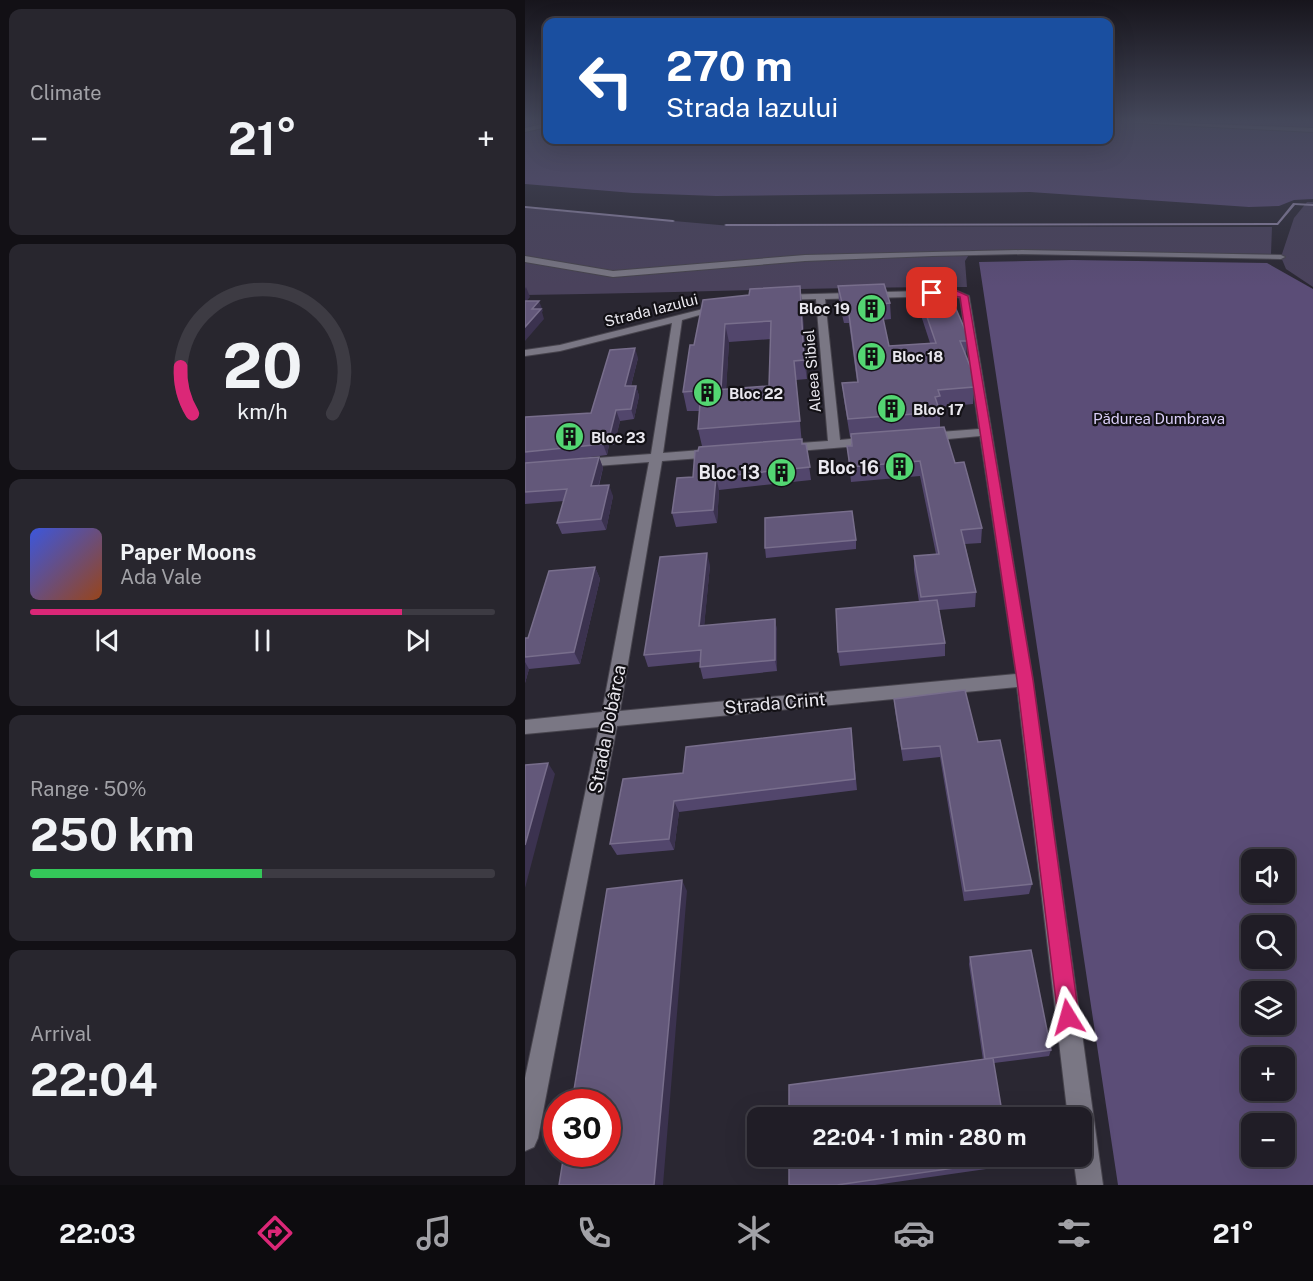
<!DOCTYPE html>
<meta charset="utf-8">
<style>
body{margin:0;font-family:"Public Sans",sans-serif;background:#28262e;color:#f1f3f6;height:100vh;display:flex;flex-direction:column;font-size:22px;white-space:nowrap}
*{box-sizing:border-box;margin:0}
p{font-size:20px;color:#a2a2a7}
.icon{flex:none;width:33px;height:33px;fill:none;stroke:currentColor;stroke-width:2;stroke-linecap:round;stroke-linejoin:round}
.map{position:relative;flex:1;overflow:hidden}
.sheet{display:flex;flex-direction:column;gap:9px;padding:9px;background:#121015;width:525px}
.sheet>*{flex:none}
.banner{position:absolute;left:18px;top:18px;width:570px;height:126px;border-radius:12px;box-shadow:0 6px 24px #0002,0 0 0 2px #3d3b43;background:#1a4fa0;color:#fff;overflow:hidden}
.controls{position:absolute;left:716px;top:849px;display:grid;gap:12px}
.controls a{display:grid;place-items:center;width:54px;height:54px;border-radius:12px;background:#201d26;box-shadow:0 6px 24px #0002,0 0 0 2px #3d3b43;font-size:30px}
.speed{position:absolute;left:18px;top:1089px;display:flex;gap:12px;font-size:30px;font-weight:700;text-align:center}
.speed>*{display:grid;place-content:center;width:78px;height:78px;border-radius:50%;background:#201d26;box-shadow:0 6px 24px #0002,0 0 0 2px #3d3b43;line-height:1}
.speed .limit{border:9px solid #d22;background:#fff;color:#111}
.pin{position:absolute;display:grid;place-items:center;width:51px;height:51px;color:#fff;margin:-26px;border-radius:12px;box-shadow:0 3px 9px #0006}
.me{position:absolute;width:66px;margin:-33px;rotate:352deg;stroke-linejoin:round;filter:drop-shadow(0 0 4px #0008)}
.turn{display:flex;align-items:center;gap:21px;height:126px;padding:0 24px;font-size:27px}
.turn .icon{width:78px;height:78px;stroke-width:2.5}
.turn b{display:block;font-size:42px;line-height:51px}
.big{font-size:45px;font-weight:700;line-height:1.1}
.sheet .tile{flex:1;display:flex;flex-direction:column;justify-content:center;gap:9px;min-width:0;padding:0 21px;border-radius:12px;background:#28262e}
.sheet .dial{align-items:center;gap:0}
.dial svg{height:156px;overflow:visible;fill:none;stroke:#3d3b43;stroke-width:7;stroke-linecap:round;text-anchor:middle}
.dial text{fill:#f1f3f6;stroke:none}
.song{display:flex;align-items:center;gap:18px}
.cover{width:72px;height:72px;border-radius:9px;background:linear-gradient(135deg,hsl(230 70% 55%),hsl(20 70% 35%))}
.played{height:6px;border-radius:3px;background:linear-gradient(90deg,#db2777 80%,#3d3b43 80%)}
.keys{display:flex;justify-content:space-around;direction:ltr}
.heat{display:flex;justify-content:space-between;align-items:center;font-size:33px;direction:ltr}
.charge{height:9px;border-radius:4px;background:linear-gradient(90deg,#34c759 50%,#3d3b43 0)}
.trip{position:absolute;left:222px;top:1107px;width:345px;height:60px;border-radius:12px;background:#201d26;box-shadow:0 6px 24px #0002,0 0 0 2px #3d3b43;font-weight:700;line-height:60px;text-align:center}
.dock{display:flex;height:96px;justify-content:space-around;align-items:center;background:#0d0c0f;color:#a2a2a7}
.dock .icon{width:42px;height:42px}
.dock .current{color:#db2777}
.dock b{font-size:27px;color:#f1f3f6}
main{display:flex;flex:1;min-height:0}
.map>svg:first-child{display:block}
.green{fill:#4a425c}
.forest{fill:#5b4d77;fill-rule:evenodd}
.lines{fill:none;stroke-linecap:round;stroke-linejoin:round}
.stream{fill:#9187a7;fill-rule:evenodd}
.minor-casing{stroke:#47444d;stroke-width:2}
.tertiary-casing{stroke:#47444d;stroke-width:2}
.secondary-casing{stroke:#47444d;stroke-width:2}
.minor{fill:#7a7784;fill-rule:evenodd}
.tertiary{fill:#7a7784;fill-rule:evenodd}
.secondary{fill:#7a7784;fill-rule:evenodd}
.wall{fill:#52466c;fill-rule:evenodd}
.shaded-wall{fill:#3b324f}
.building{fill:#63587a;stroke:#786e8c;stroke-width:1.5}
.route{fill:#db2777;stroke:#8e194d;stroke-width:1.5}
.labels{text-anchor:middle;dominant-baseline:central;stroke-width:4.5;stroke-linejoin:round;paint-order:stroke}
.far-poi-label{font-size:15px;font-weight:bold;fill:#eae8ef;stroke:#131116;text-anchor:start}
.far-street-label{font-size:15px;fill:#eae8ef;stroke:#131116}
.far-park-label{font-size:15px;fill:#dacef8;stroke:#131116}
.poi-label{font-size:18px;font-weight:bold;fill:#eae8ef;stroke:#131116;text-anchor:end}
.street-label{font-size:18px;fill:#eae8ef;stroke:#131116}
</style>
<main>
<section class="sheet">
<div class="tile"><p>Climate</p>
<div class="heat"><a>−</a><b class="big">21°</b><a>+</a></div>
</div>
<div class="tile dial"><svg viewBox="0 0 100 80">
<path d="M14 69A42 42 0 1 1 86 69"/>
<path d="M14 69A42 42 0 0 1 8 45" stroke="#db2777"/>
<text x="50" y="56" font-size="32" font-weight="700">20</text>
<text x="50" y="72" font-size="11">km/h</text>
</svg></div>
<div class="tile">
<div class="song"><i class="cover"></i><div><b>Paper Moons</b><p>Ada Vale</p></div></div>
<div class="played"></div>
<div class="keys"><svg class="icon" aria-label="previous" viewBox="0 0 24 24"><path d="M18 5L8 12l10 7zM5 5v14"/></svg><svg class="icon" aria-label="pause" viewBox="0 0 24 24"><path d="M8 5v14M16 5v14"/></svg><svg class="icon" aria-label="next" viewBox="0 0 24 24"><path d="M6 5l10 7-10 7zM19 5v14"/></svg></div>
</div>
<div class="tile"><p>Range · 50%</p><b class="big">250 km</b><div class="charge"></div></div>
<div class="tile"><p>Arrival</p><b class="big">22:04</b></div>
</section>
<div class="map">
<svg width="788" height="1185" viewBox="0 0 788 1185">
<rect width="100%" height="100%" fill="#2a2732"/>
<path class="green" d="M782,202H788V287L761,269L756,257L769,218Z
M0,208L206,226L747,227L746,254L447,250L440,261L442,287C294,287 147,293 0,295Z"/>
<path class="forest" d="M0,121H22V140H584V121H788V199L769,200L754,206L724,207L505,192L191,196L108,193L0,184Z
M547,260L742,263L788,289V1185H593L454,262ZM726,860H759V892H726ZM726,926H759V958H726ZM726,992H759V1024H726ZM726,1058H759V1090H726ZM726,1124H759V1156H726Z"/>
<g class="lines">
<path class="stream" d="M768,203L788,204V206L770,205L753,225L201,226L199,225L201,224L752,223Z
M0,206L148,220L150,221L148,222L0,208Z"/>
<defs>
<path id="minor" d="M497,250L756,255L760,257L756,259L497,254L407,256L280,261L88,277L0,262V256L88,271L280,255Z
M430,290L444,296L508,680L578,1185H552L548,1156H556V1118H543L492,687L92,726L13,1138L9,1147L0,1151V1078L74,727L0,734V720L77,712L124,462L58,467L52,463L58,459L126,454L147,323L35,351L0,356V350L35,345L194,305L199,308L157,320L138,453L189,449L195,453L189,457L137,461L95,711L491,674L455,436L402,441L396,437L402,433L454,429L435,298L429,296L300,299L315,440L345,437L351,441L345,445L261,452L255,448L261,444L303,441L291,299L256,300L251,297L253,295Z"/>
<path id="tertiary" d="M22,123V127L0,132V128Z"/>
<path id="secondary" d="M608,121L788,128V132L611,123Z"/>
</defs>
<use href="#minor" class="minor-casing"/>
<use href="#tertiary" class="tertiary-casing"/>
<use href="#secondary" class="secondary-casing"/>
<use href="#minor" class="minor"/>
<use href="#tertiary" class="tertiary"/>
<use href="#secondary" class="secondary"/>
</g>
<path class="wall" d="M313,286L365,303L366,319L358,320L364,346L405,343L392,303V288L442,341L441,357L449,387L448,404L415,407V427L457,528L456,543L440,544L451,592L450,607L414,610L420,643V656L315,666L313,652L394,602L389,570V556L411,554L395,476L326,482L322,446H326V437H325L319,400L317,383L332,382L324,323H319L314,302Z
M178,300L277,303L282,379L271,380L277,444H281L286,480L194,490L192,523L151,527L147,513L168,477L173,451L177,446L173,429L174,411H162L158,392L169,345ZM246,339L244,386L201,389L204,342Z
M113,358L106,386H111L114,396L109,419L95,421L89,445H84L82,455L41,460L74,457L78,468L74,486L88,496L81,530L37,534L32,523L39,501L0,504V417L66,413Z
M331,540V549L241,558L240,548Z
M185,565L179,626L250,619L252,631V671L178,679L175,667V662L123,667L119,655Z
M70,567L75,579L55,664L4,669L0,683V638H3Z
M369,699L453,742L507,884L504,894L439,901L415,757L378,761L370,711Z
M326,728L332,790L154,812L149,850L92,855L85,844L158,773Z
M445,957L526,1050L524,1056L469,1063L458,1060L444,964Z
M485,1160L482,1166L350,1185H264Z"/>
<path class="shaded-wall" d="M275,286L277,303L282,379L279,360Z
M1,287L5,297L0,303V289Z
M14,301L18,311L17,312L19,319L0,341V327L7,309Z
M200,324L204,342L200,409L196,389Z
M110,348L113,358L103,397L100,386Z
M111,386L114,396L109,419L106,409Z
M91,410L95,421L89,445L85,434Z
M81,434L84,445L82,455L78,444Z
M74,457L78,468L70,498L66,486Z
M191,477L194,490L192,523L188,510Z
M84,485L88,496L81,530L76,519Z
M182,553L185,565L178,638L174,626Z
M70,567L75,579L55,664L49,652Z
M250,619L252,631V671L250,660Z
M0,662L4,669L0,683Z
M23,763L30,774L0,888V845Z
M149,801L154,812L149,850L144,839Z
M157,880L162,891L138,1185H129Z"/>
<path class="building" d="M359,284L365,303L355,304L364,346L411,343L392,288L421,286L441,332L442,341H435L447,371L449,387L413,390L415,396L410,397L415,412L323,419L317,383L333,382L323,307H318L313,286Z
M275,286L279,360L269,361L275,421L173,429L176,391L244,386L246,321L200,324L196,389L158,392L165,345H169L178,300L224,295L225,289Z
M0,301H14L7,309H16L0,327Z
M110,348L100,386H111L106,409L91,410L85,434H81L78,444L0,452V417L66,413L85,350Z
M419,427L430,463L439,462L457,528L436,530L451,592L396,597L389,556L414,554L395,461L325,467L322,446H327L326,434Z
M277,439V444H281L285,467L191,477L188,510L147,513L152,478L168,477L170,451H173L174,447Z
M74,457L66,486L84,485L76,519L32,523L42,489L0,492V463Z
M327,511L331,540L240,548V518Z
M182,553L174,626L250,619V660L175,667L176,650L119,655L135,557Z
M70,567L49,652L0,657V638H3L24,571Z
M412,600L420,643L313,652L311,609Z
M440,690L453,742L475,740L507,884L440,891L415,746L377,749L369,699Z
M326,728L330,779L149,801L144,839L85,844L98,779L158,773L161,747Z
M23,763L0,845V765Z
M157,880L129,1185H34L39,1154H82V1102H47L82,889Z
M506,950L526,1050L460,1059L445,957Z
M468,1058L478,1118H264V1085Z
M264,1156H484L485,1160L312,1185H264Z"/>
<linearGradient id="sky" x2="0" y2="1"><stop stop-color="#17151c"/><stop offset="0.42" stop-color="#44475a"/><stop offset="1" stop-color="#44475a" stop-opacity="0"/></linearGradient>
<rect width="788" height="287" fill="url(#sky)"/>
<path class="route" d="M430,290L443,296L508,680L554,1017L551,1024L543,1027L536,1024L533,1017L492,680L435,297L403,293Z"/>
<defs>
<symbol id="building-disc" viewBox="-11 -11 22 22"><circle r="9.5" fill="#53d672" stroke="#131116"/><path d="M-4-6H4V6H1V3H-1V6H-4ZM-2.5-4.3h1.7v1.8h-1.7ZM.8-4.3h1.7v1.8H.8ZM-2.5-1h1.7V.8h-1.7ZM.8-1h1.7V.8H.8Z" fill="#111"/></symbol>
</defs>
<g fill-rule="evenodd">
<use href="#building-disc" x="330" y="292" width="33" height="33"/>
<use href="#building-disc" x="330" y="340" width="33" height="33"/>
<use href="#building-disc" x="166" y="376" width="33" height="33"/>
<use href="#building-disc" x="350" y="392" width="33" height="33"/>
<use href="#building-disc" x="28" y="420" width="33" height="33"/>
<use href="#building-disc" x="358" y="450" width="33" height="33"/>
<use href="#building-disc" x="240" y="456" width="33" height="33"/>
</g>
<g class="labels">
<g class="far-poi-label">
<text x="325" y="308" text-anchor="end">Bloc 19</text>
<text x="367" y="356">Bloc 18</text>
<text x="204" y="393">Bloc 22</text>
<text x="388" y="409">Bloc 17</text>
<text x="66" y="437">Bloc 23</text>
</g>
<g class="far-street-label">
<text transform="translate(126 310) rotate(-14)">Strada Iazului</text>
<text transform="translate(287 371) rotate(-95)">Aleea Sibiel</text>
</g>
<g class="far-park-label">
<text x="634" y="418">Pădurea Dumbrava</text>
</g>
<g class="poi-label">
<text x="354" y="467">Bloc 16</text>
<text x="235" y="472">Bloc 13</text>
</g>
<g class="street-label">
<text transform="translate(250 703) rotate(-5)">Strada Crint</text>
<text transform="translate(82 729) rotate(-79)">Strada Dobârca</text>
</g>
</g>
</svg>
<div class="controls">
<a><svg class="icon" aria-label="sound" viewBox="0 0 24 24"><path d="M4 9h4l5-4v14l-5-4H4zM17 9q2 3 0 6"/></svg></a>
<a><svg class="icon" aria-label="search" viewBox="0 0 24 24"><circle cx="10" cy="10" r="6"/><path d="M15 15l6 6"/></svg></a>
<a><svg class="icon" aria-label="layers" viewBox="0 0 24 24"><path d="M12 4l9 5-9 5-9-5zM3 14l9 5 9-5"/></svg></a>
<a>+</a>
<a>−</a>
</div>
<div class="speed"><div class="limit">30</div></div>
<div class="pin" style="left:407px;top:293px;background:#d93025"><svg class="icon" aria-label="arrive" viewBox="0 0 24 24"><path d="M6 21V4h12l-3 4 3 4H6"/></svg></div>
<svg class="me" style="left:543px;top:1017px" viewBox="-20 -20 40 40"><path d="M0-17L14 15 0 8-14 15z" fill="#db2777" stroke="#fff" stroke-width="4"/></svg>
<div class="trip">22:04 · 1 min · 280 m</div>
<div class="banner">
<div class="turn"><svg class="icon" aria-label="left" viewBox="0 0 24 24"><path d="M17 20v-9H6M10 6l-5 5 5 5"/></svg><div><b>270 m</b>Strada Iazului</div></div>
</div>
</div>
</main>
<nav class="dock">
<b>22:03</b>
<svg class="icon current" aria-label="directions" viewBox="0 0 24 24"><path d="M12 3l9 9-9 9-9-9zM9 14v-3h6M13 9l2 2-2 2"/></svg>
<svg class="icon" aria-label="music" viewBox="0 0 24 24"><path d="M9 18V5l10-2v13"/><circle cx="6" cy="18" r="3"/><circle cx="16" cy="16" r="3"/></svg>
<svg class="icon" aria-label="phone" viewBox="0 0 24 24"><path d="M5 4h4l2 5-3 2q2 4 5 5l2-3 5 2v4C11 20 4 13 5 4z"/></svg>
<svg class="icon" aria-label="climate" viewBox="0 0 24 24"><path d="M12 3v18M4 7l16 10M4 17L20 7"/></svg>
<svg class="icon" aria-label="car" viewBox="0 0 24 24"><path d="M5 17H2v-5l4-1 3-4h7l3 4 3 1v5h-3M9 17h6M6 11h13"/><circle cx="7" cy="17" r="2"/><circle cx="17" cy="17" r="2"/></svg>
<svg class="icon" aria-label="filters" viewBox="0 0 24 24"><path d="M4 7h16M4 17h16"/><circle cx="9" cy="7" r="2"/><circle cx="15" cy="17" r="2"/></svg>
<b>21°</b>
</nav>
